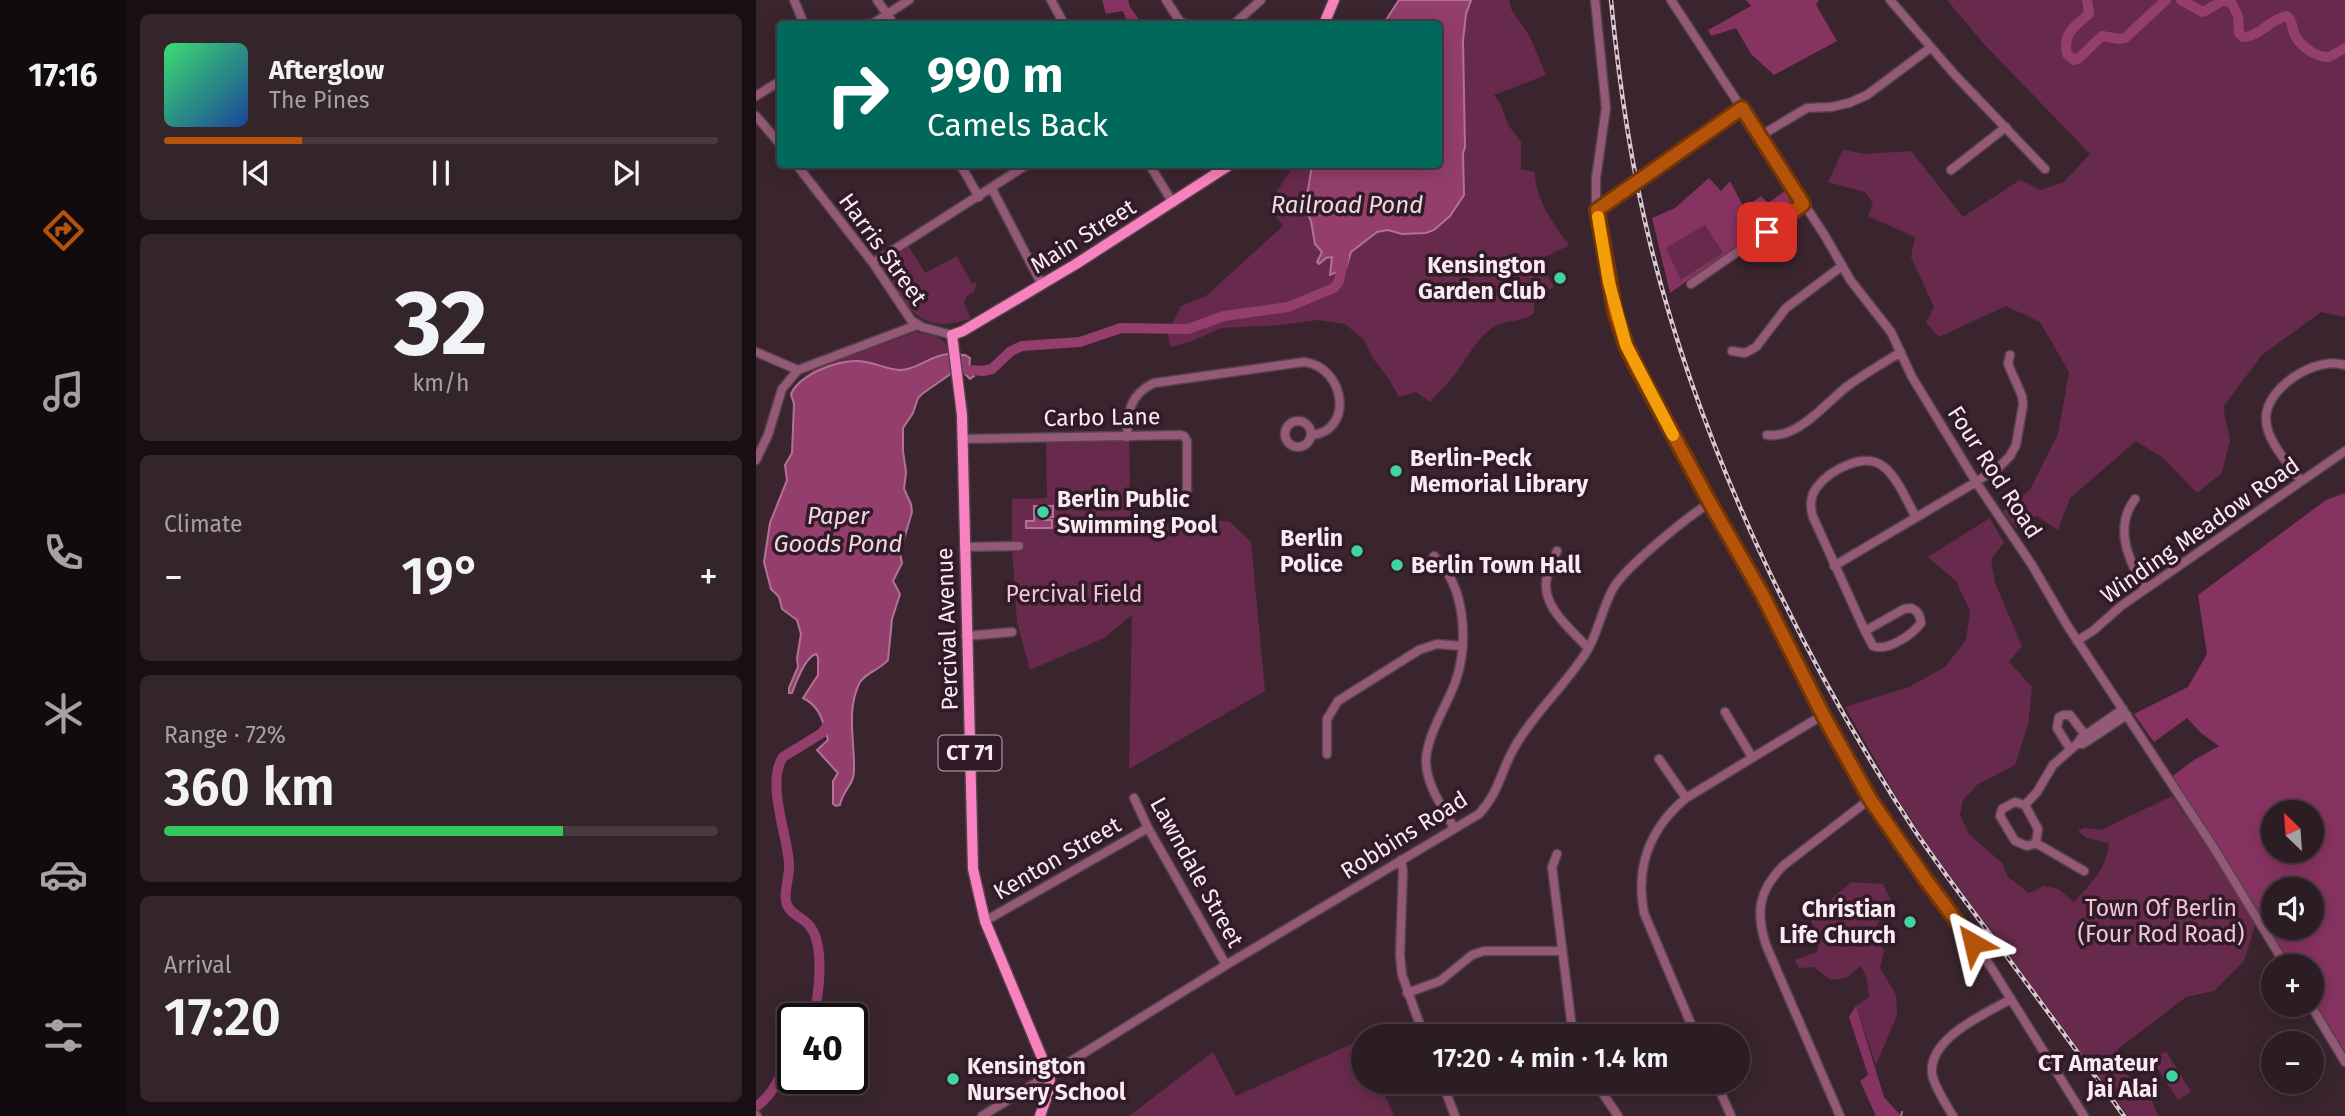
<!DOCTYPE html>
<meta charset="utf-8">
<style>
body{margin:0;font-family:"Fira Sans",sans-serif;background:#34252b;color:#f1f3f6;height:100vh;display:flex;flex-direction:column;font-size:26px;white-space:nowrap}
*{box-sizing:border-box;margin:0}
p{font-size:23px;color:#a6a1a6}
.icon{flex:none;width:38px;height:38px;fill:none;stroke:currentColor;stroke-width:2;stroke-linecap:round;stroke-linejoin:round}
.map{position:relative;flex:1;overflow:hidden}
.sheet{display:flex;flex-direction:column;gap:14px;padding:14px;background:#180f13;width:630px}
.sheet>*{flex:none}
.guide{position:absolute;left:21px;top:21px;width:665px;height:147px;border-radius:7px;box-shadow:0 4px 18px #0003,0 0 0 2px #483a41;background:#00695c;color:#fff;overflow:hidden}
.needle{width:46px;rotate:335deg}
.controls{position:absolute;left:1505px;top:800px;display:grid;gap:14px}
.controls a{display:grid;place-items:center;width:63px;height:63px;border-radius:50%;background:#2c1c23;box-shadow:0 4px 18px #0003,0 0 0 2px #483a41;font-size:35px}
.speed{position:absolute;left:21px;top:1003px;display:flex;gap:14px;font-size:35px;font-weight:700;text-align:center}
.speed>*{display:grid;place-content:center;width:91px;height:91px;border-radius:50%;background:#2c1c23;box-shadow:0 4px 18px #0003,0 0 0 2px #483a41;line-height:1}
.speed .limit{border:4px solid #111;border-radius:10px;background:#fff;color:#111}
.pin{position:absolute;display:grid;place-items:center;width:60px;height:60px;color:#fff;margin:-30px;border-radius:14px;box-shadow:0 4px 10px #0006}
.me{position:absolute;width:77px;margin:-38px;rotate:323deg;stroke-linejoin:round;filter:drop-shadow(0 0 5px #0008)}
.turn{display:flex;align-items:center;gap:24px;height:147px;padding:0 35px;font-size:32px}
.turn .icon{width:91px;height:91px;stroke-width:2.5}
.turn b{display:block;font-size:49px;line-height:60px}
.big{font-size:52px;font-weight:600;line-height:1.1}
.sheet .card{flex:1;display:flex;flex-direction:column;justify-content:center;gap:10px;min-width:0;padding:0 24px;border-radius:10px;background:#34252b}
.sheet .dial{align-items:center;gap:0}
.dial b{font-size:91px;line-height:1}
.song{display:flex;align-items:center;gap:21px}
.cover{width:84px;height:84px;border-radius:10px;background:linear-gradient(135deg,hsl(140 70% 55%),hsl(220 70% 35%))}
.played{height:7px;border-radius:4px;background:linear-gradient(90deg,#b45309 25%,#483a41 25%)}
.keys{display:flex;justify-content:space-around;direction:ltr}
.heat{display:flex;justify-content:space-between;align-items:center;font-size:38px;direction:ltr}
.charge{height:10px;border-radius:5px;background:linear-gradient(90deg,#34c759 72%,#483a41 0)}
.trip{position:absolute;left:595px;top:1024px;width:399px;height:70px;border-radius:35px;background:#2c1c23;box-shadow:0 4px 18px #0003,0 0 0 2px #483a41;font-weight:600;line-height:70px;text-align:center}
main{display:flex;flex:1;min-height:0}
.tab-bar{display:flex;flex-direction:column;width:126px;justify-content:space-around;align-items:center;background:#120b0e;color:#a6a1a6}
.tab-bar .icon{width:49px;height:49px}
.tab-bar .current{color:#b45309}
.tab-bar b{font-size:32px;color:#f1f3f6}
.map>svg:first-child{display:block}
.green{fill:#682a4c}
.forest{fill:#873361;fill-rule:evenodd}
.water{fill:#933e6d;stroke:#b27295;stroke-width:2}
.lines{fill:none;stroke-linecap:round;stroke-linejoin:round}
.stream{stroke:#b27295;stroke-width:2}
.river{stroke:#933e6d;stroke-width:10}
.minor-casing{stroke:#55414a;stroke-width:11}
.major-casing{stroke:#55414a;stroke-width:13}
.minor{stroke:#935976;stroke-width:8}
.major{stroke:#f882c0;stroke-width:10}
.rail-casing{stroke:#d8c8cf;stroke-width:4.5}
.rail{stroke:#301b26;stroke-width:2;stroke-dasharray:5;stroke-linecap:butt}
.minor-bridge-casing{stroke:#55414a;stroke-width:11;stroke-linecap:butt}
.minor-bridge{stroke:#935976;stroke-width:8}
.route-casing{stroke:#753606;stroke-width:18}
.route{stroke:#b45309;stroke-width:12}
.slow{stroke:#f59e0b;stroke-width:12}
.poi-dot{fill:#40d4a2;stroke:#301b26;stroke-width:2.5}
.labels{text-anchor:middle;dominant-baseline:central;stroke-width:7;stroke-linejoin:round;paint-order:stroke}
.shield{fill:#301b26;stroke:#bdadb5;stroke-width:2}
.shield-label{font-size:21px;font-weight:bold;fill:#faebf2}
.street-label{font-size:23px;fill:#faebf2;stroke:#301b26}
.poi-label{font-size:23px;font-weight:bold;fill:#faebf2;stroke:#301b26;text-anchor:end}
.park-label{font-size:23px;fill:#f4c3da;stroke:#301b26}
.water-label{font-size:24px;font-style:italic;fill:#f0d7e2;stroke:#301b26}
</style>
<main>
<nav class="tab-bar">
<b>17:16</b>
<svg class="icon current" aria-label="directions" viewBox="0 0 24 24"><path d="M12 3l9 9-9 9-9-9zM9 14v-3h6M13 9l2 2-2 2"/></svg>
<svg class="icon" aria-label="music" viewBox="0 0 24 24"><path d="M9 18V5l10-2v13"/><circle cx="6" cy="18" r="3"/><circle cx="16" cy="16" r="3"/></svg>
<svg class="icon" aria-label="phone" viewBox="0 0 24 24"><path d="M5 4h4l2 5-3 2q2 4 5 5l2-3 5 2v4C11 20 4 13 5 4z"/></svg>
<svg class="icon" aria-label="climate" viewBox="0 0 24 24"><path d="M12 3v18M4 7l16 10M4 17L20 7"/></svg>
<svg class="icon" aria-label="car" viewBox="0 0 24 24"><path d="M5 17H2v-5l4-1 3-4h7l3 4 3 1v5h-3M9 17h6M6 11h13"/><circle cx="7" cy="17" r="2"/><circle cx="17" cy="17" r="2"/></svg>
<svg class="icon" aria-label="filters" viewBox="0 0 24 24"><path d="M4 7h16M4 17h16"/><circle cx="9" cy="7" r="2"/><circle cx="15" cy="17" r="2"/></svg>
</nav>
<section class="sheet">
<div class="card">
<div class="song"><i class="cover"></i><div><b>Afterglow</b><p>The Pines</p></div></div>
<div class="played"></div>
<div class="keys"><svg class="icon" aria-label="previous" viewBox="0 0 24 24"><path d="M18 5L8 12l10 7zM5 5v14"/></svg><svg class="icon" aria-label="pause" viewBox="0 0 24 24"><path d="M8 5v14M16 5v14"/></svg><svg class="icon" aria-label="next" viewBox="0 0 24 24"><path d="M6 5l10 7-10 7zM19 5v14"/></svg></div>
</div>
<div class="card dial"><b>32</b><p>km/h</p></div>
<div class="card"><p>Climate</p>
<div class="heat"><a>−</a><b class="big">19°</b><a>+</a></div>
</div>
<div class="card"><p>Range · 72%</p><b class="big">360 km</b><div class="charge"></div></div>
<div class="card"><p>Arrival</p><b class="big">17:20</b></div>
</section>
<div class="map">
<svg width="1589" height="1116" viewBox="0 0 1589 1116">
<rect width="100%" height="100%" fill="#3a252f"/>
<path class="green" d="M715,0H753L755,9L774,37L790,75L738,95L745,105L752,125L765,142V169L779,172C779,200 797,223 813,245L783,260L798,287L778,297V313C767,323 750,319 738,327C719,338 710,362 696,378C689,386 681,394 674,402L660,392L643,397L633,379L616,357L608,340L589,324L562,320L524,325L465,328L434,342L414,347L412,333L425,306L450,296L527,226L512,205L538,165H556L549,208L555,221L559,244L566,252L561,263L576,257L573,274L577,275L590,268C592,263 593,256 595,252C601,243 622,229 632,230C645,232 657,236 670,233C688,228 699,209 708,195L707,41L710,14Z
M1191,0H1589V317L1565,312L1506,355L1467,407L1474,440L1466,473L1441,493L1407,458L1380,441L1314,498L1302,530L1281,516L1260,528L1247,511L1274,490L1302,434L1313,372L1284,322L1250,306L1183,337L1170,323L1178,307L1155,257L1159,237L1112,216L1117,202L1109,192L1072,182L1087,150L1109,154L1155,151L1207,217L1264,180L1285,190L1308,182L1334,154L1228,44Z
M949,225L968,253L925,281L910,248Z
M153,247L169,273L201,256L216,284L221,282L218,292L210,297L208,303L215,319C205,321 193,325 183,324C154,321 140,289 126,268L130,260Z
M160,332C175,336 193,336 194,355L149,371L104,362L56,373L55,370Z
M373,438L375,535L391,520L473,521L495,542L509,691L373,769L376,615L348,638L274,670L261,622L256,546V499L291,498L290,440Z
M1234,518L1248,543L1235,559L1239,583L1266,646L1253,662L1276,687L1272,725L1259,765L1222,784L1207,800L1204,815L1213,834L1246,863L1252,877L1273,893L1288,886L1302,889L1318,902C1334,885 1351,868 1353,843L1331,838L1322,831L1328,828L1345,830L1416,796L1455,852L1499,925L1488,961L1458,991L1430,997L1362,1049L1357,1064L1392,1091L1402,1116H1372L1175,850L1140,796L1089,707L1153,687L1189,667L1210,640L1214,611L1200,581L1172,557Z
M1095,882L1127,884L1138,908L1134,918L1124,920L1115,934L1128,950L1124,968L1140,995L1141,1015L1120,1065L1100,1006L1113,997L1111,979L1105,966L1090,978L1075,980L1058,967L1043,968L1039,960L1061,952L1063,938L1054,918Z
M605,1040L607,1046V1082H623L638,1116H373L457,1052L480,1096Z
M1410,1051L1435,1092L1422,1100L1396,1060Z"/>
<path class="forest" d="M346,0H372L374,7L386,24H372L367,11L350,14Z
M990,0H1063L1060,5L1081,41L1018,75L995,54L980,28L955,36L952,30L995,6Z
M953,178L965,191L974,181L988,208L1005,196L1012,203L1032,189L1037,196L1038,204L1034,209L914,293L896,218L919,208ZM949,225L967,253L925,280L910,248Z
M1589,493V1052L1556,998V966H1536L1415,777L1438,760L1463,746L1445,733L1431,718L1398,742L1378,714L1432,687L1451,654L1442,595L1570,500ZM1517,812H1556V850H1517ZM1517,889H1556V928H1517Z
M1100,1006L1128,1097L1145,1116H1120L1104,1081L1112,1075L1093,1017Z"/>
<path class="water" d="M643,0H715L710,14L707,41L709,147L707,153L708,195L694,216L678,230L670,233L646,234L632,230L621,232L595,252L590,268L574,275L576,257L570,258L563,264L561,262L566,252L559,244L555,221L549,208L556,165L682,164V24H608L630,20Z
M192,354L209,355L214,358L213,368L218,376L214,379L208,373H196L166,394L162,398L157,413L147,428V451L150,472L148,489L155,504L156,512L144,553L146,563L137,581L144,594L136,619L132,660C124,670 108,673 103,684C90,712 99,741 98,771C98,785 86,791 84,805L80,806L77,804V781L82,773L61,750L72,740C67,722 65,707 47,698L62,675V657L60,654C49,657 40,682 36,693H33V688L42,667L41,658L45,634L41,620L26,609L23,597L15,589L8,562L14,523L31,480L29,465L36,453L38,404L35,394C44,374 80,361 101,361C116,361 131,370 145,370C161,370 175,355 192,354Z
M278,506H297V517L288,518V520H296V528H270V521H278Z"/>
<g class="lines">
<path class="stream" d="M1145,1116L1146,1112"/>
<path class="river" d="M1331,0L1333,14C1320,25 1306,33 1311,54L1318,60L1323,58L1346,36L1363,39L1369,38L1410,0
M1425,0L1447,12L1466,1L1475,2L1482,16L1483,33L1487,37C1503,37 1514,19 1531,16C1538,22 1535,29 1540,37C1546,47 1561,58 1573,57L1589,48
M201,369L227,371L236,369L255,351L266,346L324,342L365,328L432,329L468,316L532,307L578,288L583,281L588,258
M57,1018C63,995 70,943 52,924C45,917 31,912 30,901C28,889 34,876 33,863C31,834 10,782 27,757L66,733L76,719
M1,1106C24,1089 27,1066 37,1041"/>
<defs>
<path id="minor" d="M38,0L48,24
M121,0L138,24
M295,0L308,24
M410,0L423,20L428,24
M839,0L850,108L840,178V210L853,283L870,345L954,503L1006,594L1067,715L1114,799L1170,880L1233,964L1328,1116
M915,0L1069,236L1095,281L1135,332L1156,377L1220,482L1276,565L1311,625L1458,848L1530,966
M1134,0L1199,75L1289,169
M116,24L153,0
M478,24L505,0
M0,96L24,81
M0,116L24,144
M1004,136L1051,108L1075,107L1093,103L1111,95L1174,48
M40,164L117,263L155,320L166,327L196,335
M204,164L223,197
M393,164L417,203
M1195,170L1250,127
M891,175L986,109
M236,189L286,285
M840,210L866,192
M117,263L272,164
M935,284L1033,216L1047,204
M976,351L989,353L1000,347L1030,308L1086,266
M0,352L42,370
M529 434a13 13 0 1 1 26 0a13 13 0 1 1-26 0Z
M1011,435C1043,439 1070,402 1093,385C1110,373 1127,363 1145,352
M371,437C372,412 373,395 398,383L548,362C590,367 598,432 555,435
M206,439L425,435L428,436L431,441V492
M0,460L12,435L26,389L42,370L161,325
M1545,481C1533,464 1511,442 1510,420C1508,388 1561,355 1589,365
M1379,499C1357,528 1373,561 1389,589
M208,547L263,546
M801,551C797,561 791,572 790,583C788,609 817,631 832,648
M678,556C710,586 713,644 699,683C690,707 672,733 670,759C669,783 687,808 698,828
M1078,566L1220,482L1243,467L1254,456L1260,445L1267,405L1266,396L1252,364L1254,355
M1155,608C1162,611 1164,615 1165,623C1156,635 1131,652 1117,646L1109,631L1148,609Z
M1109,631L1057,517C1054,507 1054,496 1061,487C1074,470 1109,451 1128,467C1142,478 1151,502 1160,517
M210,636L256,632
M1321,641L1338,630L1365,606L1589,451
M1367,709L1325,738L1321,744H1327L1371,715
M969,712L996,757
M1314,749L1301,728L1303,717L1308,715H1314L1329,735
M571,754V719L582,701L663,650L681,644L706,646
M903,759L930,798
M378,798L392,828L470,965
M1269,805L1282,829L1280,843L1271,846L1259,841L1244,816L1246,809L1259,802L1269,805L1281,792L1297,765L1321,744
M1280,843L1328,871
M801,854L796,867L817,1036
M645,860L647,871L644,955L646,975L668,1036
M229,921L392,828
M651,993L684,981L716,955L728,951H806
M1554,1004L1589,1062
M940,1036L888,913C879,867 894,828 930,798L1067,715
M686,1082L699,1116
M839,1082L862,1116
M960,1082L975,1116
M0,1115L1,1116
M226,1116L470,965L723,814C746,789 745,766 763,740C783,708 811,683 831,651C843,631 846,607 858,587C871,566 932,516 954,503
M1084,1116L1010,945C999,911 1003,890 1028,865L1114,799
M1197,1116C1190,1104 1181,1091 1177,1078C1167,1040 1229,1014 1255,999"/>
<path id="major" d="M568,24L578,0
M284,1116L293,1090L294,1077L229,921L217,869L206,415L196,335L207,331L320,264L475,164"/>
</defs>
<use href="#minor" class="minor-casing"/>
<use href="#major" class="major-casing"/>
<use href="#minor" class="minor"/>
<use href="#major" class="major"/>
<defs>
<path id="rail" d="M855,0C863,83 875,166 895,247C945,449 1044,655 1157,828C1186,871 1218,913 1249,954C1289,1008 1329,1062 1368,1116"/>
</defs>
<use href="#rail" class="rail-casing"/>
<use href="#rail" class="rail"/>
<defs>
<path id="minor-bridge" d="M866,192L891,175"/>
</defs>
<use href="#minor-bridge" class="minor-bridge-casing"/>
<use href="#minor-bridge" class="minor-bridge"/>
</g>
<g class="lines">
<defs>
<path id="route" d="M1011,232L1047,204L986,108L841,210L859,312L870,345L882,370L954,503L1006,594L1067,715L1114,799L1170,880L1217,943"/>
</defs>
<use href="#route" class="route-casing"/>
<use href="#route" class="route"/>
<path class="slow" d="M842,217L853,283L870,345L917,435"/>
</g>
<g class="poi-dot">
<circle cx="804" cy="278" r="7"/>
<circle cx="640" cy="471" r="7"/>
<circle cx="287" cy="512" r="7"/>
<circle cx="601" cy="551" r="7"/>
<circle cx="641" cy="565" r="7"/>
<circle cx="1154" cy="922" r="7"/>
<circle cx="1416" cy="1076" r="7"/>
<circle cx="197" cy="1079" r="7"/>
</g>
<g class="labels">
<rect class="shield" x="182.5" y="735.5" width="63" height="35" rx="5"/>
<g class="shield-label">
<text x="214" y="753">CT 71</text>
</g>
<g class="street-label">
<text transform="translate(327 236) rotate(-32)">Main Street</text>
<text transform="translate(127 249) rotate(54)">Harris Street</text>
<text transform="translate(346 417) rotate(-1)">Carbo Lane</text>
<text transform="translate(1239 472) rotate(57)">Four Rod Road</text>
<text transform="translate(1444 530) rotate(-35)">Winding Meadow Road</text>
<text transform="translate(191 629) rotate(-92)">Percival Avenue</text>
<text transform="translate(648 835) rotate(-32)">Robbins Road</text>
<text transform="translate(301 858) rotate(-30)">Kenton Street</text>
<text transform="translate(441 872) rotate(61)">Lawndale Street</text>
</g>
<g class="poi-label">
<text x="790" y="265">Kensington<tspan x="790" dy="26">Garden Club</tspan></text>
<text x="654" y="458" text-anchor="start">Berlin-Peck<tspan x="654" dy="26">Memorial Library</tspan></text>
<text x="301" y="499" text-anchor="start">Berlin Public<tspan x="301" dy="26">Swimming Pool</tspan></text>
<text x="587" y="538">Berlin<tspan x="587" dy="26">Police</tspan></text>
<text x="655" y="565" text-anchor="start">Berlin Town Hall</text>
<text x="1140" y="909">Christian<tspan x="1140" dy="26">Life Church</tspan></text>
<text x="1402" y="1063">CT Amateur<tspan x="1402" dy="26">Jai Alai</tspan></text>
<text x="211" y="1066" text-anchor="start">Kensington<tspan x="211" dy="26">Nursery School</tspan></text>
</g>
<g class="park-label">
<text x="318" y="594">Percival Field</text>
<text x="1405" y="908">Town Of Berlin<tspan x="1405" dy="26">(Four Rod Road)</tspan></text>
</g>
<g class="water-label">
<text x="591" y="205">Railroad Pond</text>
<text x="82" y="516">Paper<tspan x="82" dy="28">Goods Pond</tspan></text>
</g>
</g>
</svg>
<div class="controls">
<a><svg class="needle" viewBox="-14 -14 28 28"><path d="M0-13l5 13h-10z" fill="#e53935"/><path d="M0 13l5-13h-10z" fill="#a6a1a6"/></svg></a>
<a><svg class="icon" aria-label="sound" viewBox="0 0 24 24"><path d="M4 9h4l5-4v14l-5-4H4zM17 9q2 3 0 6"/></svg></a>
<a>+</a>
<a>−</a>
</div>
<div class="speed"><div class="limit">40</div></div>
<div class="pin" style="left:1011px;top:232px;background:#d93025"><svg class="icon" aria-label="arrive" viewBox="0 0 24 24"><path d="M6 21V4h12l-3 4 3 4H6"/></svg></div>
<svg class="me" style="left:1217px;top:943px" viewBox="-20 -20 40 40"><path d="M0-17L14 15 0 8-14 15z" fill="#b45309" stroke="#fff" stroke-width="4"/></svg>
<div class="trip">17:20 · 4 min · 1.4 km</div>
<div class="guide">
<div class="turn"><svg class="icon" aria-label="right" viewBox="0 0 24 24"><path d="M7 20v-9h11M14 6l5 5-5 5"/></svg><div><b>990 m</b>Camels Back</div></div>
</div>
</div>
</main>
